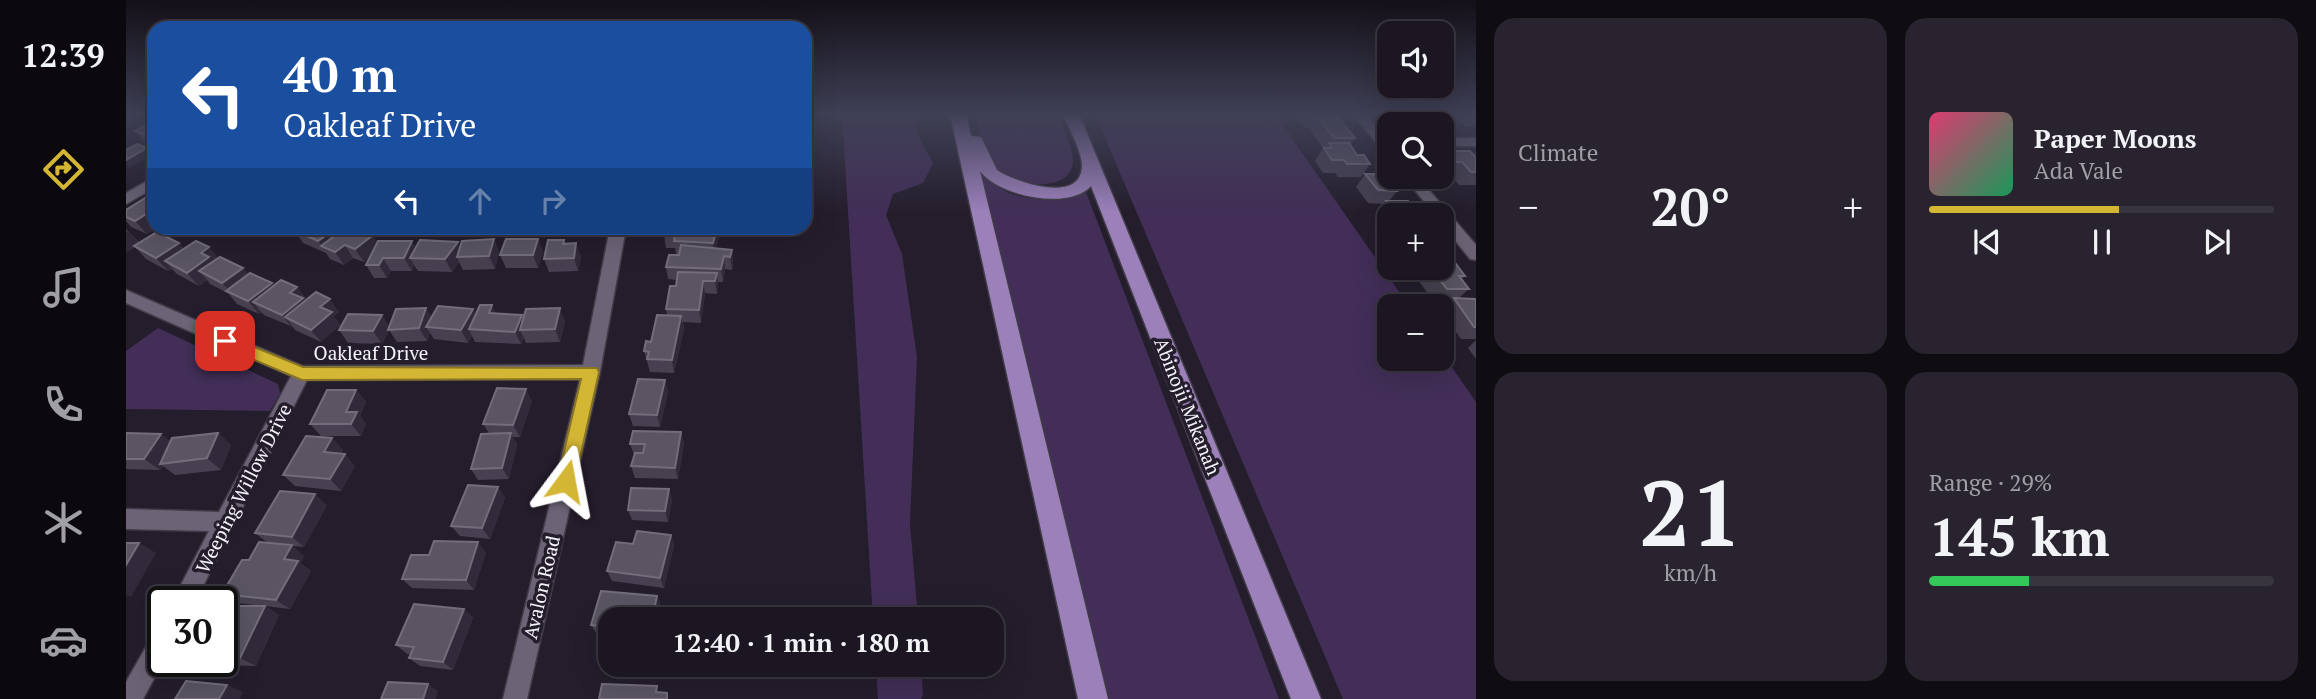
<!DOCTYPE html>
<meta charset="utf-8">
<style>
body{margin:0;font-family:"PT Serif",serif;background:#28232e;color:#f1f3f6;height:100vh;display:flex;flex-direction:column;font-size:26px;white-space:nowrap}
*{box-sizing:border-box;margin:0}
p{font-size:23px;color:#a09fa5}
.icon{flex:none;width:38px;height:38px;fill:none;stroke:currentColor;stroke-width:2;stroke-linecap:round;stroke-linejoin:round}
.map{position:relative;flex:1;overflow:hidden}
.side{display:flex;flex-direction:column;gap:18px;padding:18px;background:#0f0c12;width:840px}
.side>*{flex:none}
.banner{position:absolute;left:21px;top:21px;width:665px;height:214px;border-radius:21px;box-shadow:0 7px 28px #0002,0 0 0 2px #39353f;background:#1a4fa0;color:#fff;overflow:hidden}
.controls{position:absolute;left:1251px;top:21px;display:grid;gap:14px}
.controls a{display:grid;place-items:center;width:77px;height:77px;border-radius:14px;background:#1b1621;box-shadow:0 7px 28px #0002,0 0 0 2px #39353f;font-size:35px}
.speed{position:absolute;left:21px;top:586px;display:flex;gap:14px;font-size:35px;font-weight:700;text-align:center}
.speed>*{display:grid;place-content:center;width:91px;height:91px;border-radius:50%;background:#1b1621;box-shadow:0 7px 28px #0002,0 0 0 2px #39353f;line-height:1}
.speed .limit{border:4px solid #111;border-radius:10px;background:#fff;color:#111}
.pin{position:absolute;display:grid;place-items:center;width:60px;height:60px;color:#fff;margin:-30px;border-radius:14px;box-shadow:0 4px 10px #0006}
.me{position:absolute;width:77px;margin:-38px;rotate:13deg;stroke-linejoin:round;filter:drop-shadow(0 0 5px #0008)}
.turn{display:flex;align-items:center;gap:24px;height:147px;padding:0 21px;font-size:32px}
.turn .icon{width:91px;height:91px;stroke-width:2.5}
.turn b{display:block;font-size:49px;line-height:60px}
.lanes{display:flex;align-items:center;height:66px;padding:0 21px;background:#0003;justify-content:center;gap:35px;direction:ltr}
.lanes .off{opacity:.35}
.big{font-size:52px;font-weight:600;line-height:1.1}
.side .widget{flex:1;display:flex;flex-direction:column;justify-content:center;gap:10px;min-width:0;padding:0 24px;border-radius:21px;background:#28232e}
.side .dial{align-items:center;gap:0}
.dial b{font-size:91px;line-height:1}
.song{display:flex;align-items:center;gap:21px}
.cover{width:84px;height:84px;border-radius:10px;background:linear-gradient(135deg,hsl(340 70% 55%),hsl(150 70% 35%))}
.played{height:7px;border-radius:4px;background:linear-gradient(90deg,#d4b635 55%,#39353f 55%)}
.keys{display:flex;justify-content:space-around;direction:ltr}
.heat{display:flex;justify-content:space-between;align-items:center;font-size:38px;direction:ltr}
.charge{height:10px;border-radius:5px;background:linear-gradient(90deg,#34c759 29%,#39353f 0)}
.side .tiles{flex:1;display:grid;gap:18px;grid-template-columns:repeat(2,1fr)}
.trip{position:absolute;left:472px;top:607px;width:406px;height:70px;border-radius:21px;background:#1b1621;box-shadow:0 7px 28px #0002,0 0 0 2px #39353f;font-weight:600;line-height:70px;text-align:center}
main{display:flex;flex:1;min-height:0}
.tabs{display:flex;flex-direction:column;width:126px;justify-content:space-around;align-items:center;background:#0b090d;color:#a09fa5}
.tabs .icon{width:49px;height:49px}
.tabs .active{color:#d4b635}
.tabs b{font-size:32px;color:#f1f3f6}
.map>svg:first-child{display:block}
.green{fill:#422e57}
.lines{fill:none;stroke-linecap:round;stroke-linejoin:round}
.minor-casing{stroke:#403b47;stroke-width:3}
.major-casing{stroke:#403b47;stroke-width:3}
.minor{fill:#6c6476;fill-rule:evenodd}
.major{fill:#9b80ba;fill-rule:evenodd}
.wall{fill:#474050}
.shaded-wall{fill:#312a3a}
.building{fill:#5a5463;stroke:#736d7b;stroke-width:2}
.route{fill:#d4b635;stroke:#8a7622;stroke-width:2}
.labels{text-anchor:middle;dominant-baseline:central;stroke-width:7;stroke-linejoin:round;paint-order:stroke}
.street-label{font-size:19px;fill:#f7f3fd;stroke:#241d2c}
</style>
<main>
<nav class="tabs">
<b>12:39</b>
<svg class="icon active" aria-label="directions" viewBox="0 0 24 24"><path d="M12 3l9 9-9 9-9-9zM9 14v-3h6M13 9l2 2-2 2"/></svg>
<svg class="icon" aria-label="music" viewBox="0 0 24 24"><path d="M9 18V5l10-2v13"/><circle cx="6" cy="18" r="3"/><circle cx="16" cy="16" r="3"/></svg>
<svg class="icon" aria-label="phone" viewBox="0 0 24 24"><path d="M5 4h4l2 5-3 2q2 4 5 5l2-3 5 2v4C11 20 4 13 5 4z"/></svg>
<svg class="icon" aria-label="climate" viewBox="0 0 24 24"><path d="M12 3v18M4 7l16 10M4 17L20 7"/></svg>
<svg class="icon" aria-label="car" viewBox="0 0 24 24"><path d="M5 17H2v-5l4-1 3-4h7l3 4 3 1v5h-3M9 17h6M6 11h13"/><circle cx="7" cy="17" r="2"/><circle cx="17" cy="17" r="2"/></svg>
</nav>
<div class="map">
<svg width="1350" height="699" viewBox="0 0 1350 699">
<rect width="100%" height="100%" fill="#241d2c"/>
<path class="green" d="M716,114H788L792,135L807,163L797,183L767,194L760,215L776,254L791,357L784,523L792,619H747Z
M850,114H931C936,127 947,146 947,160C947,197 881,185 866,166C858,157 853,127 850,114Z
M969,114H1149L1283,306H1264V359H1316V353L1350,402V699H1217Z
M854,178C865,178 873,189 883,193C908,202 936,202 960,192L1153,699H982Z
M32,328L152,384L154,393L144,411L0,409V351Z
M750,665H795L797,695L795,699H752Z"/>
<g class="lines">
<defs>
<path id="minor" d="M1227,114H1240L1264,142V155L1259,154Z
M1316,138H1350V146H1316Z
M28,177V188L0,204V193Z
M1278,177H1292L1350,245V260L1344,259L1316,224V215H1309Z
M484,228H500L474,372L401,699H377L454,379L181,380L69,602H46L83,531L0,529V509L93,512L165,376L0,303V290L176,366L457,365Z
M37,628V662L17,699H0V682L29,631Z"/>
<path id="major" d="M824,114H840L845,136L855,137L871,170C889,182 955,205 956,166C956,151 943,129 937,114H953L1195,699H1165L965,186C943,211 872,196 854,171L982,699H952Z"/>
</defs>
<use href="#minor" class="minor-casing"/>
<use href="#major" class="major-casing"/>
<use href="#minor" class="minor"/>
<use href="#major" class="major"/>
</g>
<path class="wall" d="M1169,114H1204L1205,115L1204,117L1229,138L1224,145L1231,155L1244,164L1235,177H1212L1209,173H1197L1189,161L1197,148L1184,130L1185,128H1180Z
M1273,114H1326L1327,115L1316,128V124H1282Z
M1331,114H1350V127H1339L1329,116Z
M28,120V147L20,144L9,131Z
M1316,151L1347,154L1350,151V185H1333L1325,175H1316Z
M1239,174L1271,191L1263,201L1294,215H1264V232L1250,214L1258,204L1242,203L1230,187Z
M28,197V228L21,234L5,227L0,221V210Z
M162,228H218L252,243L286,241L290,248L334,247L368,239L373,252L369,269L337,270L333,262L326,272L292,271L288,265L286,271H265L261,278H248L240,265L244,257L238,262L227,258L218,265L204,259L200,253L177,243L169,231Z
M540,228H592L593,237L590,248L606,250L607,263L606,270L599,269L597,282H592L591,294L579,293L575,323L557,322L558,329L548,373L524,372L518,351L541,315L540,309L550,286L551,280L542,279L540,267L553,254H550L549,248H540L538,235Z
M0,229L14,243H53L58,249L83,247L92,258L122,275L148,286L171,287L181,300L213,312L208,316L195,342L169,330L167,327L138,315L135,312L133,314L111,304L102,293L84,284L81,280L73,286L51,274L46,269L42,271L20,259L9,247L0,252Z
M412,239L417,252L412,268H380L374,255Z
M438,240L440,243L455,256L452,271L423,272L418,259Z
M1316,245L1324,255L1316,264Z
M1274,268H1316L1339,276L1336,279L1343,289L1333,298L1350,300V339H1335L1316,313V310L1325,301L1308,302L1290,277L1299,268Z
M370,313L398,318L439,321L434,342L400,343L398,338L395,344L349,342L346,336L342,343L308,339L304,333L301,341L271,342L263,330L256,344L222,343L213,330L256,315L263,327L306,317Z
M1350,340V359L1342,348Z
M539,380L542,392L534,427L507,426L503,414Z
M230,390L240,402L234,416L240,424L235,436H195L184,424Z
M406,401L394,437H387L391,444L383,479L352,480L345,469L363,433L357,424Z
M555,432L558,444L552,479L509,478L505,466L508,455L504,444Z
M0,433L45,441L92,433L105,445L95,470L49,475L37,466L34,470L0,469Z
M206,438L217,450L215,454L229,466L215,491L169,486L157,475Z
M372,487L379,498L364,539L334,536L325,526Z
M543,489L546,500L542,522L506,520L502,510Z
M201,505L178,547L166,546L178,556L174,563L185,571L164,609L139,606L153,615L130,666L86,665L79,662H96V606H136L111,603L96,594L123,560L142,543L129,533Z
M545,535L548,545L538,588L486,581L481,571L507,544Z
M360,552L348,590L286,588L276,579Z
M475,591L531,596L535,606L532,620H485V635L471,634L465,625Z
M338,609L347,618L327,670L294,666L283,658L285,654H281L270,645Z"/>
<path class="shaded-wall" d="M21,148L27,154L3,168L0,164V160Z
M25,211L28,214V228H32L21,234L9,221Z
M210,228H218L224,237L196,246L192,241Z
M591,228H592L593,237L588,256L587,243Z
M2,231L14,244L0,252V232Z
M247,235L255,248L238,262L229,249Z
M368,239L373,252L369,269L363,256Z
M412,239L417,252L412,268L407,255Z
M286,241L294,254L284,258L288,265L286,271L278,258Z
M332,242L338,255L331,257L333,262L326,272L319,259Z
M53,243L65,256L39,261L46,269L42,271L30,258Z
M450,243L455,256L452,271L448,258Z
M219,245L227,258L218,265L209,252Z
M83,247L94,260L73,271L81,280L73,286L61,273L75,253Z
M606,250L607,263L606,270L604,257Z
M598,256L599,269L597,282L595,269Z
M257,258L265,271L261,278L253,265Z
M117,268L128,281L105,293L96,283Z
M591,273L592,286L591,294L589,281Z
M577,281L579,293L575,323L573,310Z
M146,283L156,296L127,302L135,312L133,314L122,301Z
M171,287L181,300L159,317L167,327L166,328L156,315L164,293Z
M204,299L213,312L208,316L215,325L195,342L185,330L194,307Z
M366,305L372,318L363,313Z
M300,308L308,320L300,327L304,333L301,341L293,328Z
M434,308L439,321L434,342L429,329Z
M347,309L353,322L343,329L346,336L342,343L335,330Z
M256,315L264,328L256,344L247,331Z
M396,315L402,327L394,330L398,338L395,344L389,332Z
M555,316L558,329L548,373L546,360Z
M539,380L542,392L534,427L531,415Z
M400,389L406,401L394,437L387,425Z
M230,390L240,402L234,416L240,424L235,436L225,424L220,412Z
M555,432L558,444L552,479L549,468Z
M92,433L105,445L95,470L81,458Z
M385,433L391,444L383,479L376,468Z
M35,434L50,446L34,464L37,466L34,470L18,459Z
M206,438L217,450L209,464L198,452Z
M219,454L229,466L215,491L204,479Z
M372,487L379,498L364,539L356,528Z
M543,489L546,500L542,522L539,511Z
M189,494L201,505L178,547L166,537Z
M545,535L548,545L538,588L534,578Z
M352,542L360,552L348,590L340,580Z
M13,543L30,553L5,597L0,595V565Z
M166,545L178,556L174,563L185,571L164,609L150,600L158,559Z
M531,596L535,606L532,620H526Z
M139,606L153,615L130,666L114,658Z
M338,609L347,618L327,670L317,662Z
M302,684L312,691L310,699H297Z
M101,685L117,692L114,699H93Z"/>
<path class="building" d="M1187,114H1204L1205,115H1188Z
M1294,114H1326L1327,115H1296Z
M1192,117H1212L1229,138H1208Z
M28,120V135L24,137L9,131Z
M1203,143H1223L1231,155H1238L1244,164H1221L1218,160H1206L1198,148H1206Z
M11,144L21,148L0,160V150Z
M1316,151H1344L1350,158V172H1345L1336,162H1322L1316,155Z
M1239,174H1259L1271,191L1252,190Z
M24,195L28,197V213L25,211L9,221L0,217V210Z
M1260,201H1282L1294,215H1271Z
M172,228H210L192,241L168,230Z
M219,228H228L247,235L229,249L219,245L209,252L195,246Z
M540,228H591L587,243L548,241L549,236L538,235Z
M31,232L53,243L30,258L8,246Z
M368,239L363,256L331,257L336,241Z
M380,239H412L407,255H374Z
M294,240L332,242L319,259L284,258Z
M422,240H438L437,244L450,243L448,258L418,259Z
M70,241L83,247L75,253L83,257L61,273L39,261Z
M252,241H286L278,258H257L253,265H240Z
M555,245L606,250L604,257L598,256L595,269L540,267L543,255H553Z
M1316,245L1324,255H1316Z
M94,257L117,268L96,283L73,271Z
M1316,264H1330L1339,276H1333L1343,289H1321L1305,268H1316Z
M552,272L591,273L589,281H577L573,310L540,309L544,286H550Z
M124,273L146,283L122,301L100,291Z
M155,280L171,287L164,293L177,298L156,315L127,302Z
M190,292L204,299L194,307L206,312L185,330L159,317Z
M1328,298L1349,299L1350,300V327H1348Z
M354,305H366L363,313L396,315L389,332L343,329Z
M312,306L347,309L335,330L300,327Z
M300,308L293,328L262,330L270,309Z
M434,308L429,329L394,330L400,309Z
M222,314L256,315L247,331L213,330Z
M531,315L555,316L546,360L521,359L523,352L518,351L520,341L525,342Z
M512,379L539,380L531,415L503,414Z
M371,388L400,389L387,425L357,424Z
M201,390H230L220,412H231L225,424H184Z
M507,431L555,432L549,468L505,466L509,453H517L519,444H504Z
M0,433L35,434L18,459H0Z
M92,433L81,458L34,464L46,438Z
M385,433L376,468L345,469L355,434Z
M180,436L206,438L198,452L219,454L204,479L157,475Z
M342,485L372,487L356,528L325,526Z
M505,488L543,489L539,511L502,510Z
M154,491L189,494L166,537L129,533Z
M511,531L545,535L534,578L481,571L490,542L507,544Z
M308,541L352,542L340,580L276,579L285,555H303Z
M133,542L166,545L158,559L172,561L150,600L96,594L116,560H123Z
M0,543H13L0,565Z
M475,591L531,596L526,620H485V627L465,625Z
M288,604L338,609L317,662L283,658L288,647L270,645Z
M96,606H139L114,658L96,657Z
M60,681L101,685L93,699H49Z
M262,682L302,684L297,699H255Z
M476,684L531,686L530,692L541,693V699H473Z"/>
<linearGradient id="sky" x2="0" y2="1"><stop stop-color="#141018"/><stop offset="0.54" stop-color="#3f4056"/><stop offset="1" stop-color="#3f4056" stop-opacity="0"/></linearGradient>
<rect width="1350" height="212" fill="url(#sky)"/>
<path class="route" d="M99,335L177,367L471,368L473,372L449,481L446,487L440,489L433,487L431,481L455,379L176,380L93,345L91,341Z"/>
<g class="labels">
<g class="street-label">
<text x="245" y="352">Oakleaf Drive</text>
<text transform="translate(1062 406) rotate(68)">Abinojii Mikanah</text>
<text transform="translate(117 488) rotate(-63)">Weeping Willow Drive</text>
<text transform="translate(415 587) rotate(-77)">Avalon Road</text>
</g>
</g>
</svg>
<div class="controls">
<a><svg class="icon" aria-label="sound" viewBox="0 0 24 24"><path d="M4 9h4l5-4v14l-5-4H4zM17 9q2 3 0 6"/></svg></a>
<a><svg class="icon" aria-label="search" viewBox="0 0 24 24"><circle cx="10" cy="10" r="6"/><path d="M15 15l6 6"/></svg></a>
<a>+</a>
<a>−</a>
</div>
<div class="speed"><div class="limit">30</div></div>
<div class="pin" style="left:99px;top:341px;background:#d93025"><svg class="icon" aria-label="arrive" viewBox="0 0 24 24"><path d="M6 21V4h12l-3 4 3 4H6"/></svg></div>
<svg class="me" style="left:440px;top:481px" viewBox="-20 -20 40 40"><path d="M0-17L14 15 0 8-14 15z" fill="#d4b635" stroke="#fff" stroke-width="4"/></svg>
<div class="trip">12:40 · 1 min · 180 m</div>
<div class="banner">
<div class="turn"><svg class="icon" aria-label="left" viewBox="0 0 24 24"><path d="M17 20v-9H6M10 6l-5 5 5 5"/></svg><div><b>40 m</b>Oakleaf Drive</div></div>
<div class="lanes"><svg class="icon" aria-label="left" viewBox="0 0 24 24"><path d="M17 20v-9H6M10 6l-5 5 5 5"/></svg><svg class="icon off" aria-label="ahead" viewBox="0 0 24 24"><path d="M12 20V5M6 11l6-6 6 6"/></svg><svg class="icon off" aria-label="right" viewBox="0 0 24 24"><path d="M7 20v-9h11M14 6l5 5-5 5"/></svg></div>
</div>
</div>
<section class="side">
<div class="tiles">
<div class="widget"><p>Climate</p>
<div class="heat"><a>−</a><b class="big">20°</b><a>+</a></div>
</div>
<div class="widget">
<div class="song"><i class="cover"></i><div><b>Paper Moons</b><p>Ada Vale</p></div></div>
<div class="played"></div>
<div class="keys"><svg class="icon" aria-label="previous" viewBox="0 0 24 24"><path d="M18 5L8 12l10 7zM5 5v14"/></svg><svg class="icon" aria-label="pause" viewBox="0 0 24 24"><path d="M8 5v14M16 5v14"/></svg><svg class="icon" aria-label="next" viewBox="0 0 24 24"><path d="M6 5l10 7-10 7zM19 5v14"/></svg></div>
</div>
<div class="widget dial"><b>21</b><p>km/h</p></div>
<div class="widget"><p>Range · 29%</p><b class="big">145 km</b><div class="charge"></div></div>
</div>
</section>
</main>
